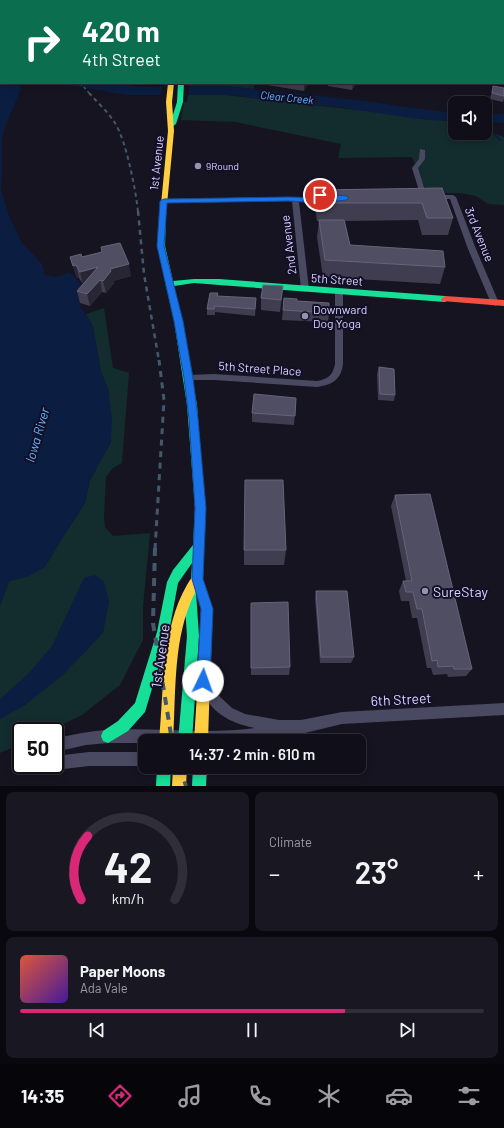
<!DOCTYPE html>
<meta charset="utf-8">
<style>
body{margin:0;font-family:Barlow,sans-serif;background:#191822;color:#f1f3f6;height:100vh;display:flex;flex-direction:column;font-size:15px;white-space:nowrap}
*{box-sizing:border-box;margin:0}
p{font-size:13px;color:#9c9ca2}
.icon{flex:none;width:22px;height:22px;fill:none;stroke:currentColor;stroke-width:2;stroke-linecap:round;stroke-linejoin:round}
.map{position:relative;height:786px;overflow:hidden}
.side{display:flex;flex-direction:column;gap:6px;padding:6px;background:#09080e;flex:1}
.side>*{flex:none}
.guide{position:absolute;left:0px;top:0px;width:504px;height:84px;box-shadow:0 2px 10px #0003,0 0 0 1px #302f38;background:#0b6e4f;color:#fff;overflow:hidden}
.buttons{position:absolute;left:448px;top:96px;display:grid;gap:8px}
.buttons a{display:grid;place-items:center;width:44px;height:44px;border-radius:8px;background:#100f19;box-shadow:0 2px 10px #0003,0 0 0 1px #302f38;font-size:20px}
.speed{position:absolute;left:12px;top:722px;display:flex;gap:8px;font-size:20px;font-weight:700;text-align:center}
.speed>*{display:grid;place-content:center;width:52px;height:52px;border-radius:50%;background:#100f19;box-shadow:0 2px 10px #0003,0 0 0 1px #302f38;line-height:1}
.speed .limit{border:2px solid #111;border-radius:6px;background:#fff;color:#111}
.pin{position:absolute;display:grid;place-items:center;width:34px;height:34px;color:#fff;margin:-17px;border:2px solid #fff;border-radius:50%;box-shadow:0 1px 4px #0007}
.me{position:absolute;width:44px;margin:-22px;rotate:3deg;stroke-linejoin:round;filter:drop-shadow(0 0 3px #0008)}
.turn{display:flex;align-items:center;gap:14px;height:84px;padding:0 16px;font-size:18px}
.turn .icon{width:52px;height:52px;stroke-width:2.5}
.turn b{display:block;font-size:28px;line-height:34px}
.big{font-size:30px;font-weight:600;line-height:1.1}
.side .tile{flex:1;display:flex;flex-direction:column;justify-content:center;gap:6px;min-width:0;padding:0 14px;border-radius:8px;background:#191822}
.side .dial{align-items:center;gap:0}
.dial svg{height:104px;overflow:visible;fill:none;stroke:#302f38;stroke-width:7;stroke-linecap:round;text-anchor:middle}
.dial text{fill:#f1f3f6;stroke:none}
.song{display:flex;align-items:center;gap:12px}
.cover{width:48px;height:48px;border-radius:6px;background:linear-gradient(135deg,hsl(10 70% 55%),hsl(260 70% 35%))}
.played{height:4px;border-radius:2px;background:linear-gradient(90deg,#db2777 70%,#302f38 70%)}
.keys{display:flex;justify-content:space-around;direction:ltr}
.heat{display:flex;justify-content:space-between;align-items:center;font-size:22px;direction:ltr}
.side .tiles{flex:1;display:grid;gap:6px;grid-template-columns:1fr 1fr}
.tile:last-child{grid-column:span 2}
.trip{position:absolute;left:138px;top:734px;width:228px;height:40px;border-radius:8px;background:#100f19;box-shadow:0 2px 10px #0003,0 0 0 1px #302f38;font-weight:600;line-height:40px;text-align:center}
.tab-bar{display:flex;height:64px;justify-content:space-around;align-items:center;background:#06060a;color:#9c9ca2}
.tab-bar .icon{width:28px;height:28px}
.tab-bar .current{color:#db2777}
.tab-bar b{font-size:18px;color:#f1f3f6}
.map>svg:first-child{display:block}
.green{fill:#132c2d}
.water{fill:#0b1e41}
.pier{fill:#161421}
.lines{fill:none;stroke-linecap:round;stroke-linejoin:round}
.stream{stroke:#0b1e41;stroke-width:2}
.street{fill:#4a4962;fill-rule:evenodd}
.fast{fill:#16e098;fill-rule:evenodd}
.slow{fill:#ffcf43;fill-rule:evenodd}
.jam{fill:#f24e42;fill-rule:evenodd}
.rail-far4{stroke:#43596b;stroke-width:1.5;stroke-dasharray:3 2.5;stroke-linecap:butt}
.rail-far3{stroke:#43596b;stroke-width:2;stroke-dasharray:4 3.5;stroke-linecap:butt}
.rail-far2{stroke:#43596b;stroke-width:2.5;stroke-dasharray:5 4.5;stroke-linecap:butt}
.rail-far1{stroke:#43596b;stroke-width:3;stroke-dasharray:6 5.5;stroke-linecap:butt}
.rail{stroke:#43596b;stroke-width:4;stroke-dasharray:8 7;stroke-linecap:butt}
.wall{fill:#403d50}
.shaded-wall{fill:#282635}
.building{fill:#504e63;stroke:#66637b}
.route{fill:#1a73e8;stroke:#114b97}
.poi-dot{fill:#9591b1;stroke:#130f26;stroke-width:1.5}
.labels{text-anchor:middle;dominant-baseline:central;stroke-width:4;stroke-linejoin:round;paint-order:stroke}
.far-poi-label{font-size:10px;fill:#d9d4ff;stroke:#130f26;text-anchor:start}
.far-water-label{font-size:11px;font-style:italic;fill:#62b6ff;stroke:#130f26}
.street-label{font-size:12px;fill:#d9d4ff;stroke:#130f26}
.poi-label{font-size:12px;fill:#d9d4ff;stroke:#130f26;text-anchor:start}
.water-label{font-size:13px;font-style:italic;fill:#62b6ff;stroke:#130f26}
.near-poi-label{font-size:14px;fill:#d9d4ff;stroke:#130f26;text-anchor:start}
.near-street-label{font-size:14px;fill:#d9d4ff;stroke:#130f26}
</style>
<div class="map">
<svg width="504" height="786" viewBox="0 0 504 786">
<rect width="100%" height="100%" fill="#161421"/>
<path class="green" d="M89,0H251L94,1Z
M186,83H254V89L224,86H189V83Z
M217,94L455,121V133H485V130L504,137V205L488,204L476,196L459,193H427L412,157L338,158L341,144L235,122L181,120L184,102H187L188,95Z
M104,308L113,368L129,373L122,463L113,468L106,477L104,517L105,527L113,536L150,533L143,607V640L120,685L82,715L49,731H21V744L0,753V606L9,581L29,576L59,543L85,503L90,480L111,442L108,389L101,372L93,327L86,314Z"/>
<path class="water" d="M0,55L1,83H20L21,89L5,127L2,139V177L1,189L9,216L22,243L42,264L45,275L56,277L69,272L86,289L79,305L86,314L93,327L101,372L108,389L112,417L111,442L90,480L85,503L72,522L45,567L29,576L9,581L0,606Z
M55,83H116L142,87L224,86L357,100L406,107L455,113V122L419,119L338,107L280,102L234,95H128Z
M485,114H504V123L485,122Z
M95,575L104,582L109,601L103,633L65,673L24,706L0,719V699L28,674L52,646L84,578Z"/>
<path class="pier" d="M189,84V93L188,97L161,98V94L163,85Z"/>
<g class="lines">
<path class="stream" d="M485,130L492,132L500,140"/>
<path class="street" d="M349,0H356L357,1H350Z
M503,33H504V35H503Z
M420,149L425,150V159L418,168L427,197L424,199L421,197L412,168L419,159Z
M453,195L456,197L476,249L499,303L498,305L495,306L491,303L468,249L450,199H434L431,197L434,195Z
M295,197L304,199H328L331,201L328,203L299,202L309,289L305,292L301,289L292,201L164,203L161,201L164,199Z
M339,289L343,292V364C341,380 332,385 317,387L214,380H186L185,378L186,376L189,375L214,374L317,381C328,379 333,375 335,364V292Z
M206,681L210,683L217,694L232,708L245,714L279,720H301L342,712L504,703V715L342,724L305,733L300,741H283L285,736L290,733H280L257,741H145V743H108L86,745L55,752V738C72,735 89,731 107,730C156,727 205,735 255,728C229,723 210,712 200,687L202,683Z
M89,752H145V766H89L55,770L50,768L49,765H55V756Z"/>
<path class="fast" d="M503,78L504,79V83L503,82Z
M178,83H184L183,102L176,124L173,126L170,124L177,102Z
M163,213L166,215L165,246L173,281L194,279H219L445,296L449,299L445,302L219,285L194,283L174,286L182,321L197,405L205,508L203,579L213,609L210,678L208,682L204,684L200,682L198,678L201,609L196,592L199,636L192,741H178L187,636L184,592L186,588L190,586L194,588L195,591L191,579L192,563L178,583L169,632L145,712L128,731L108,743L103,741L101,736L103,731L118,721L135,703L157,632L167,582L173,570L193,545L195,508L187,405L174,321L157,246L160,215Z
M157,767H171L170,786H156Z
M193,767H207L206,786H192Z"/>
<path class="slow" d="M168,83H174L172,102L174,131L166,215L163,217L160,215L168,131L166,102Z
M197,574L201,575L203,579C199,587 193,595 190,604C173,646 176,696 173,741H159C164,691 161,629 187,585C190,580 192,576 197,574Z
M204,672L208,674L210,678L208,741H194L198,678L200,674Z
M173,767H187L186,786H172Z"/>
<path class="jam" d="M49,0H56L57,1H50Z
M445,296L504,300V306L442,301L441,299Z"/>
<path class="rail-far4" d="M457,0L462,1
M80,83L90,94"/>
<path class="rail-far3" d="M89,93C97,102 108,112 115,123C126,140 136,191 138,212"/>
<path class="rail-far2" d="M138,211L144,274L159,361"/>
<path class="rail-far1" d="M155,549L164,400L159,360"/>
<path class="rail" d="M155,548L153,623L172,741
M180,767L186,786"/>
</g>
<path class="wall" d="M261,83H308L304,91L261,84Z
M328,83H356L352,90L328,86Z
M493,86L504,88V99L503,102L490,99Z
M442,188L453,218L448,235H422L418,220L345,221L350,245L445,267L440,284L323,277L317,237L319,221H317L315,207L317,190Z
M101,247L131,276L113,281L114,283L106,293L102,292L90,306L80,303L77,291L83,284L79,278H77L70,257H82L102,252Z
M218,293V296L256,304L255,316L215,312V315H207V309Z
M261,298H282L280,312L261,310Z
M284,298L297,301L329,313L328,322L282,320Z
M379,367L395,395L394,401L378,400L377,374Z
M296,398L294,425L252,422V413Z
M395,495L472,669L466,676L448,677L447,674L433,675L431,668H427L417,618H412L409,601H401L399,591L403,581H406L391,506Z
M244,550H286L284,565H244Z
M316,591L354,657L351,663H320L315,598Z
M251,603L290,667L289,675H251Z"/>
<path class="shaded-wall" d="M304,83H308L304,91Z
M353,83H356L352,90Z
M129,264L131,276L113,281L114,283L106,293L103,281L110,269Z
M76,265L79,278H77L73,266Z
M98,267L83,284L80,272Z
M100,280L102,292L90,306L87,294Z
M283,286L282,298L280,312L281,300Z
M256,298V304L255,316V309Z"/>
<path class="building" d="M24,0H44L42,1H22Z
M493,86L504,88V96L492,93Z
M442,188L453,218H427L422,203H319L317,190Z
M319,220H344L350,245L443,251L445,267L325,260Z
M120,243L129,264L110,269L111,271L103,281L100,280L87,294L77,291L98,267L80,272L76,265L73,266L70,257L81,254L82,257L102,252L101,247Z
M263,285L283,286L281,300L261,298Z
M210,293H218L217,296L256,298L255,309L215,306L214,309H207Z
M284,298L297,299V301L329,303V313L283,310Z
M379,367L394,369L395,395L380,394Z
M254,394L296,398L295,416L252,413Z
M245,480H283L286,550H244Z
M430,494L472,669H454L453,666L438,667L437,660L432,661L422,609H417L413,592H406L403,581H412L395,495Z
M316,591H347L354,657H321Z
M288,602L290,667L251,668V603Z"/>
<path class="route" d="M320,193L346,196L349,198L346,200L321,203L288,201L167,203L164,246L183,321L193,378L198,419L206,508L203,579L213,609L210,681L208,685L203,687L199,685L197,681L201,609L192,579L195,508L189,419L184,378L174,321L157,246L160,201L164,199L288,197L328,198L317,197V194Z"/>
<g class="poi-dot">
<circle cx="198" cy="166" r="4"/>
<circle cx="305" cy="316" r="4"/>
<circle cx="425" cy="591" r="4"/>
</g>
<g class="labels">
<g class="far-poi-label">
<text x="206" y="166">9Round</text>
</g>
<g class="far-water-label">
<text transform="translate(287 97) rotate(6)">Clear Creek</text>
</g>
<g class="street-label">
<text transform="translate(156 163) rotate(-84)">1st Avenue</text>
<text transform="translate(480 234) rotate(68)">3rd Avenue</text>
<text transform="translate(288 245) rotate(-97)">2nd Avenue</text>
<text transform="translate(337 279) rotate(4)">5th Street</text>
<text transform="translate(260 368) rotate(4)">5th Street Place</text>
</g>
<g class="poi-label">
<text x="313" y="309">Downward<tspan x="313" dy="14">Dog Yoga</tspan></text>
</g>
<g class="water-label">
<text transform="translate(37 435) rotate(-74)">Iowa River</text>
</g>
<g class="near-poi-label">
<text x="433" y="591">SureStay</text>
</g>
<g class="near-street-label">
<text transform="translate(160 656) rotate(-82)">1st Avenue</text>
<text transform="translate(401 699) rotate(-3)">6th Street</text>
</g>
</g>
</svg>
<div class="buttons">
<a><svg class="icon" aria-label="sound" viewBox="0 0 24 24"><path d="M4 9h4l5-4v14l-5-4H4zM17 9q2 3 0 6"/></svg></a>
</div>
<div class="speed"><div class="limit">50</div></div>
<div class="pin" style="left:320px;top:195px;background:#d93025"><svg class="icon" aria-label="arrive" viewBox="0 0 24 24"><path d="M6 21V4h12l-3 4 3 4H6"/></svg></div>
<svg class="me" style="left:203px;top:681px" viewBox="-20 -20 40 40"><circle r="19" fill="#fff"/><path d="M0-13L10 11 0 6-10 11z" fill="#1a73e8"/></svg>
<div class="trip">14:37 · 2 min · 610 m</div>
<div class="guide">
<div class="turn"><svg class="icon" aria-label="right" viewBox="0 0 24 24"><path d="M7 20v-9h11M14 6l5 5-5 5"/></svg><div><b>420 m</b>4th Street</div></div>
</div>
</div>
<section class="side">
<div class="tiles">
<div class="tile dial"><svg viewBox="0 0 100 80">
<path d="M14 69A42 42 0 1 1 86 69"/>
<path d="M14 69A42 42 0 0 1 19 20" stroke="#db2777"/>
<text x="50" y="56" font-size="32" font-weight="700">42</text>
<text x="50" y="72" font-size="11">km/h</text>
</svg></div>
<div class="tile"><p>Climate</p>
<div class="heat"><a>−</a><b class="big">23°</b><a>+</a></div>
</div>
<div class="tile">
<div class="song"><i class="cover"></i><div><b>Paper Moons</b><p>Ada Vale</p></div></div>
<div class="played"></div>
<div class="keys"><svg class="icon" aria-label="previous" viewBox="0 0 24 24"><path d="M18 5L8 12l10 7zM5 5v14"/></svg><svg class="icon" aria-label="pause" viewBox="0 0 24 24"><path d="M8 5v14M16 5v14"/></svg><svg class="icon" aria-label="next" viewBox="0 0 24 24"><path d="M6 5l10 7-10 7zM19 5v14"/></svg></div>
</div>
</div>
</section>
<nav class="tab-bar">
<b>14:35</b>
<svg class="icon current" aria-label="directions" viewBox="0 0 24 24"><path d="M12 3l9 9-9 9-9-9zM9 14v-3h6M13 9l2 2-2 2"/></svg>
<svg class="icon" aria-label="music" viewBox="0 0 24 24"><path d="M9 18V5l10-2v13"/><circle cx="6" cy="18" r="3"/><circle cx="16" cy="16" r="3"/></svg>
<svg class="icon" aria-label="phone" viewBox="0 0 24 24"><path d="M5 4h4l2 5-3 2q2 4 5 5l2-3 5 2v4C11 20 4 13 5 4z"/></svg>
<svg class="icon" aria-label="climate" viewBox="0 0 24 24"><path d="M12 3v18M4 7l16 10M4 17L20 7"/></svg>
<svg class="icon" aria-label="car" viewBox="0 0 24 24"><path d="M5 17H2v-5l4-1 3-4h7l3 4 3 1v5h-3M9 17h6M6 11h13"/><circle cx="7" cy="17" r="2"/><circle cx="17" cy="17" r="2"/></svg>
<svg class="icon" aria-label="filters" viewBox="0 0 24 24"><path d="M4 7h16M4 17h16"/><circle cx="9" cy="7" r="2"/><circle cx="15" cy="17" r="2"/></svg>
</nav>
